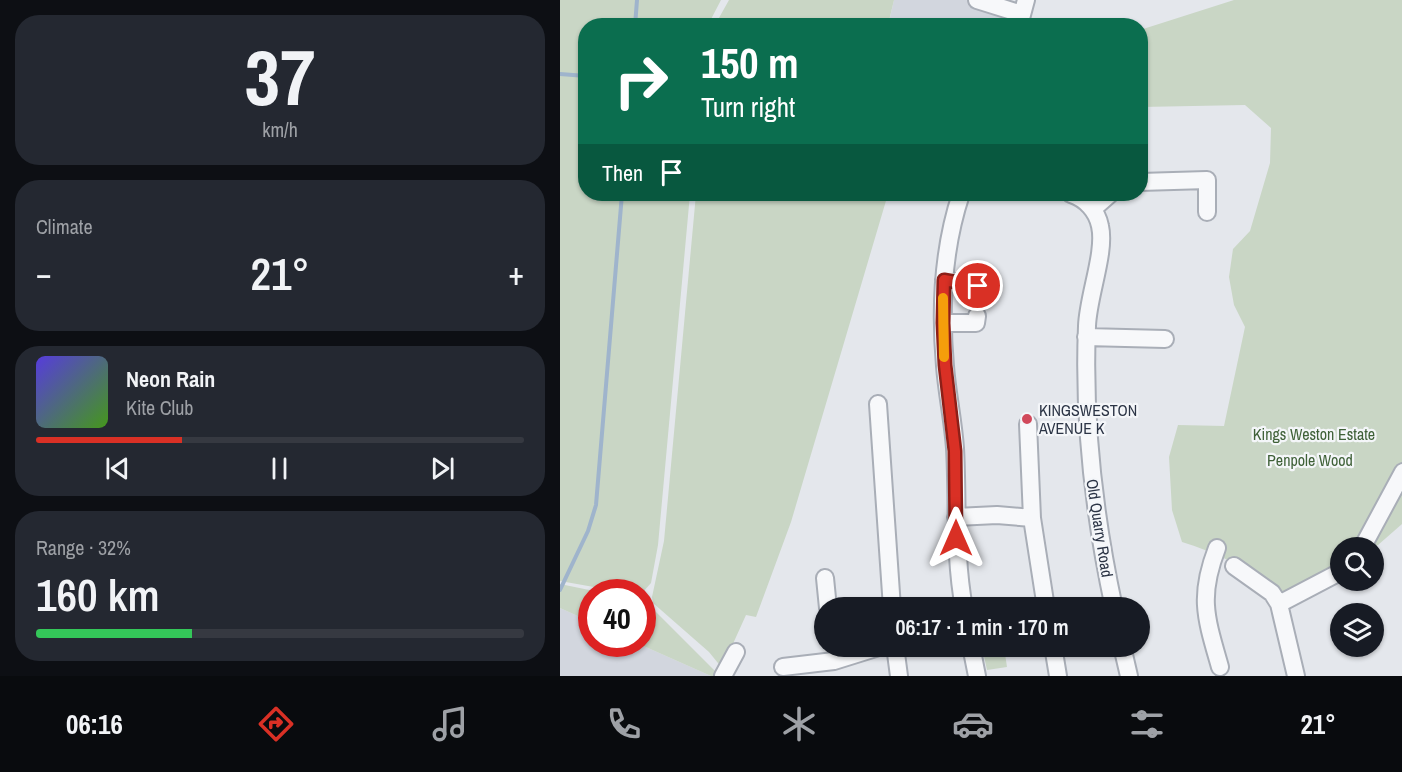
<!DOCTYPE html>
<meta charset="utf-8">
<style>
body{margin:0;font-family:"Archivo Narrow",sans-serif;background:#242831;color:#f1f3f6;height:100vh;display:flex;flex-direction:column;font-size:22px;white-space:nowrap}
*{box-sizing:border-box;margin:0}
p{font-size:20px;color:#9ea1a6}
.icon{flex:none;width:33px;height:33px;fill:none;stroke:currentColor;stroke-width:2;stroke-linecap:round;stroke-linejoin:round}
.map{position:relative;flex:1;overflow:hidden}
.drawer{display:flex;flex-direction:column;gap:15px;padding:15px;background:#0d0f14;width:560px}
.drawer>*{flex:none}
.top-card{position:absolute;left:18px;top:18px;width:570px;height:183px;border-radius:24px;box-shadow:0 2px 4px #0004;background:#0b6e4f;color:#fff;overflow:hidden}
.fabs{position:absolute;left:770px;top:537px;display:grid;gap:12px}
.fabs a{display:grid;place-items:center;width:54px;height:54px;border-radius:50%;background:#171b24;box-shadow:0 2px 4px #0004;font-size:30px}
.speed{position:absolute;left:18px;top:579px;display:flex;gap:12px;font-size:30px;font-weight:700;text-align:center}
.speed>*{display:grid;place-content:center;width:78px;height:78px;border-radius:50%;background:#171b24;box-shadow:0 2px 4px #0004;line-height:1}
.speed .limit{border:9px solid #d22;background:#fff;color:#111}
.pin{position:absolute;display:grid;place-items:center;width:51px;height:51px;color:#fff;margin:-26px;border:3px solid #fff;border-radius:50%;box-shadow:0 2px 6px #0007}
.me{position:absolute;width:66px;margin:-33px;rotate:0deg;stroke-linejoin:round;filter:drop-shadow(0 0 4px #0008)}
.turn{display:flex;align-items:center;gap:21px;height:126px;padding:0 24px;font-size:27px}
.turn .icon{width:78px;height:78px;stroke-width:2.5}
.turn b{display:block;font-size:42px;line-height:51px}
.then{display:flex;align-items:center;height:57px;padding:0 24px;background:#0003;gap:12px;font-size:22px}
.big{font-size:45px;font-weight:600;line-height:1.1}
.drawer .widget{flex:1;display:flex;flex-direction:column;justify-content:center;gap:9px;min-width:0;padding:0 21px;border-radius:24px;background:#242831}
.drawer .dial{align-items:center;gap:0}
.dial b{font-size:78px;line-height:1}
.song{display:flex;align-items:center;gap:18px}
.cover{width:72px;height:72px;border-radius:9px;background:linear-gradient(135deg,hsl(250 70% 55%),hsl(100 70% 35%))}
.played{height:6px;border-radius:3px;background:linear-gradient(90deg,#d93025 30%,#363941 30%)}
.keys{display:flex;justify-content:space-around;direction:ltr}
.heat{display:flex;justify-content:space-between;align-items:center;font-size:33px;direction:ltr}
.charge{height:9px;border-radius:4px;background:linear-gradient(90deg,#34c759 32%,#363941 0)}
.trip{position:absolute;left:254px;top:597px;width:336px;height:60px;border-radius:30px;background:#171b24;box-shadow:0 2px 4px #0004;font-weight:600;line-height:60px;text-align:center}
.tab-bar{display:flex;height:96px;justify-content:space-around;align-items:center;background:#090b0e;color:#9ea1a6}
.tab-bar .icon{width:42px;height:42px}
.tab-bar .current{color:#d93025}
.tab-bar b{font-size:27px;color:#f1f3f6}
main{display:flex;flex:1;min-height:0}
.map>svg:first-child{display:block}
.built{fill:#d2d6de}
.green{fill:#c9d6c5}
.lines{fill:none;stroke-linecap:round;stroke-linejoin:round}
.stream{stroke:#9fb4cc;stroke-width:4}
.minor-tunnel{stroke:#bfc3cb;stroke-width:16;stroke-dasharray:16 8;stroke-linecap:butt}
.minor-casing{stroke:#a9aeb7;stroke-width:20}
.minor{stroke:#f7f8fa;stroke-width:16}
.route-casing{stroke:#8d1f18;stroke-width:15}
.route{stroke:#d93025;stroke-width:10}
.slow{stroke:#f59e0b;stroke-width:10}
.poi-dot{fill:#d1495b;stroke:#f4f6f9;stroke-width:2}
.labels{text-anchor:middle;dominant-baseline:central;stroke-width:4.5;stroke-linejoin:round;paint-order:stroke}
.poi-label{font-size:16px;fill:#2b3445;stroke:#f4f6f9;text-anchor:start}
.park-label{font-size:16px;fill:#3f6138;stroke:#f4f6f9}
.street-label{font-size:16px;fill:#2b3445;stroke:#f4f6f9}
</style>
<main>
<section class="drawer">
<div class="widget dial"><b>37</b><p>km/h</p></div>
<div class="widget"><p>Climate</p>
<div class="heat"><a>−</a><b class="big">21°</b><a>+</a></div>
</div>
<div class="widget">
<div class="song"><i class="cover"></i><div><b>Neon Rain</b><p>Kite Club</p></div></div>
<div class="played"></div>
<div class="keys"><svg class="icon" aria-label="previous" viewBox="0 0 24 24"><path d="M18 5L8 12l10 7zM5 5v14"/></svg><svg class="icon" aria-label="pause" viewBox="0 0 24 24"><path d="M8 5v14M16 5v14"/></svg><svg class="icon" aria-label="next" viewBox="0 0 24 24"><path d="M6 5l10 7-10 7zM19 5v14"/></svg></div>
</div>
<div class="widget"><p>Range · 32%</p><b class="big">160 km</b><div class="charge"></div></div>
</section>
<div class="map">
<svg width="843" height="676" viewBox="0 0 843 676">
<rect width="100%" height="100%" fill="#e4e7ec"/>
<path class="built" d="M334,0H406L445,11L441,25L328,26Z
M0,608L31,622L32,644H79L151,676H0Z"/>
<path class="green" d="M0,0H161L148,25L26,26V194H130L98,545L91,583L83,592H62L0,581Z
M169,0H334L328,25H155Z
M674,0H842V524L818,545L780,548V560L768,572L724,591H718C687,568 658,553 622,542L612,510L609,457L618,425L664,426L685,327L674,305L669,277L673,249L690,231L710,163L711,128L685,105L581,107L580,30Z
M136,194H328L231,522L196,617L186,615L162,668L149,652L93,603L92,597L104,541Z
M0,584L39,592H32L31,622L0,608Z
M83,599L158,674V676H151L79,644H82Z
M422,647H444L447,667L427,670Z"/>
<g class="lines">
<path class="stream" d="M75,26L77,0
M0,74L26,76
M0,590L28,531L36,505L62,194"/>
<path class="minor-tunnel" d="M417,316L418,293"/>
<defs>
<path id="minor" d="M417,0L462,14
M459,26L466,0
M580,182L647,180V212
M401,194C383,248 380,309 385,366C387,393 393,420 395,448C398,501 394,554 404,608
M511,194C526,199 537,211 540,226C546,252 528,296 527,326C523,420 534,515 554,608
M533,209L550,194
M384,280L418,286V293
M383,323H416L417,316
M526,337L605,339
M318,404L332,608
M468,424L472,518L486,608
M396,517L437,515L472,518
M657,548C638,597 646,618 660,667
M802,548L843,472
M674,566L712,593L719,604L736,676
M265,578L268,608
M719,604L780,572
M335,646L339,676
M411,646L417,676
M493,646L498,676
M562,646L569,676
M223,667L274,661L322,646
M163,676L176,652"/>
</defs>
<use href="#minor" class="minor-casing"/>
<use href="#minor" class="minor"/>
</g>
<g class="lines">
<defs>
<path id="route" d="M396,538L395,451L385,365L383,323L384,280L418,286"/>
</defs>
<use href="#route" class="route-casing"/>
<use href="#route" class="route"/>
<path class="slow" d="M383,298L384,357"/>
</g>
<circle class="poi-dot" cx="467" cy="419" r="6"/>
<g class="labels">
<g class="poi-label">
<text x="479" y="410">KINGSWESTON<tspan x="479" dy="18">AVENUE K</tspan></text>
</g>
<g class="park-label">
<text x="754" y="434">Kings Weston Estate</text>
<text x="750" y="460">Penpole Wood</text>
</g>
<g class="street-label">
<text transform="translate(540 528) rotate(81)">Old Quarry Road</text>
</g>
</g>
</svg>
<div class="fabs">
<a><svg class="icon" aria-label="search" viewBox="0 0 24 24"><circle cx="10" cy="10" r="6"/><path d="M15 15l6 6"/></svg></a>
<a><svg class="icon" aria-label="layers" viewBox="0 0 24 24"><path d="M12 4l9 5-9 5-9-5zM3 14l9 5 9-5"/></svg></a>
</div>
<div class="speed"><div class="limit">40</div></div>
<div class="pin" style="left:418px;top:286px;background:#d93025"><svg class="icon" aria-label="arrive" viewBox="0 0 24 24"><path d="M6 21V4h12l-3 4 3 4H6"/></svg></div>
<svg class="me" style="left:396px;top:538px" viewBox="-20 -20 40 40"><path d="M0-17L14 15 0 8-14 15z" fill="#d93025" stroke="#fff" stroke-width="4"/></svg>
<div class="trip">06:17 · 1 min · 170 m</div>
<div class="top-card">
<div class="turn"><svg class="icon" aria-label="right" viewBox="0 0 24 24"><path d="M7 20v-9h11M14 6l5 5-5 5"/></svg><div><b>150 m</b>Turn right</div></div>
<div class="then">Then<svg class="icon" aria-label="arrive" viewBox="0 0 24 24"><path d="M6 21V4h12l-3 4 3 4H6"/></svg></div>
</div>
</div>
</main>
<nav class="tab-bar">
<b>06:16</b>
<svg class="icon current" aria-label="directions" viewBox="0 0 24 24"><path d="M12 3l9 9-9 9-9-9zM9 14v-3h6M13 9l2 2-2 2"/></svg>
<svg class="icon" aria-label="music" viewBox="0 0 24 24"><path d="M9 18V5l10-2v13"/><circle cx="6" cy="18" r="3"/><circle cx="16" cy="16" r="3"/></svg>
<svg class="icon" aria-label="phone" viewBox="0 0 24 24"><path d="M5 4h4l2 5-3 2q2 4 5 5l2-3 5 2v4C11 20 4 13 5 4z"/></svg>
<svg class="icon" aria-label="climate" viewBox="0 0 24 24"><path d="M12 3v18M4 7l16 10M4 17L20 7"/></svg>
<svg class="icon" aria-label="car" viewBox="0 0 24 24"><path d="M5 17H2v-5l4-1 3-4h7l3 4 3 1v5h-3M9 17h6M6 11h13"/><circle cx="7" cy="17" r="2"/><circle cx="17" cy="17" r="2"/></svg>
<svg class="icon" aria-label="filters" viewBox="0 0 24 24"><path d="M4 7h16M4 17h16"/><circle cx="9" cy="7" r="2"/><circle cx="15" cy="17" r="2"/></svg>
<b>21°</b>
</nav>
